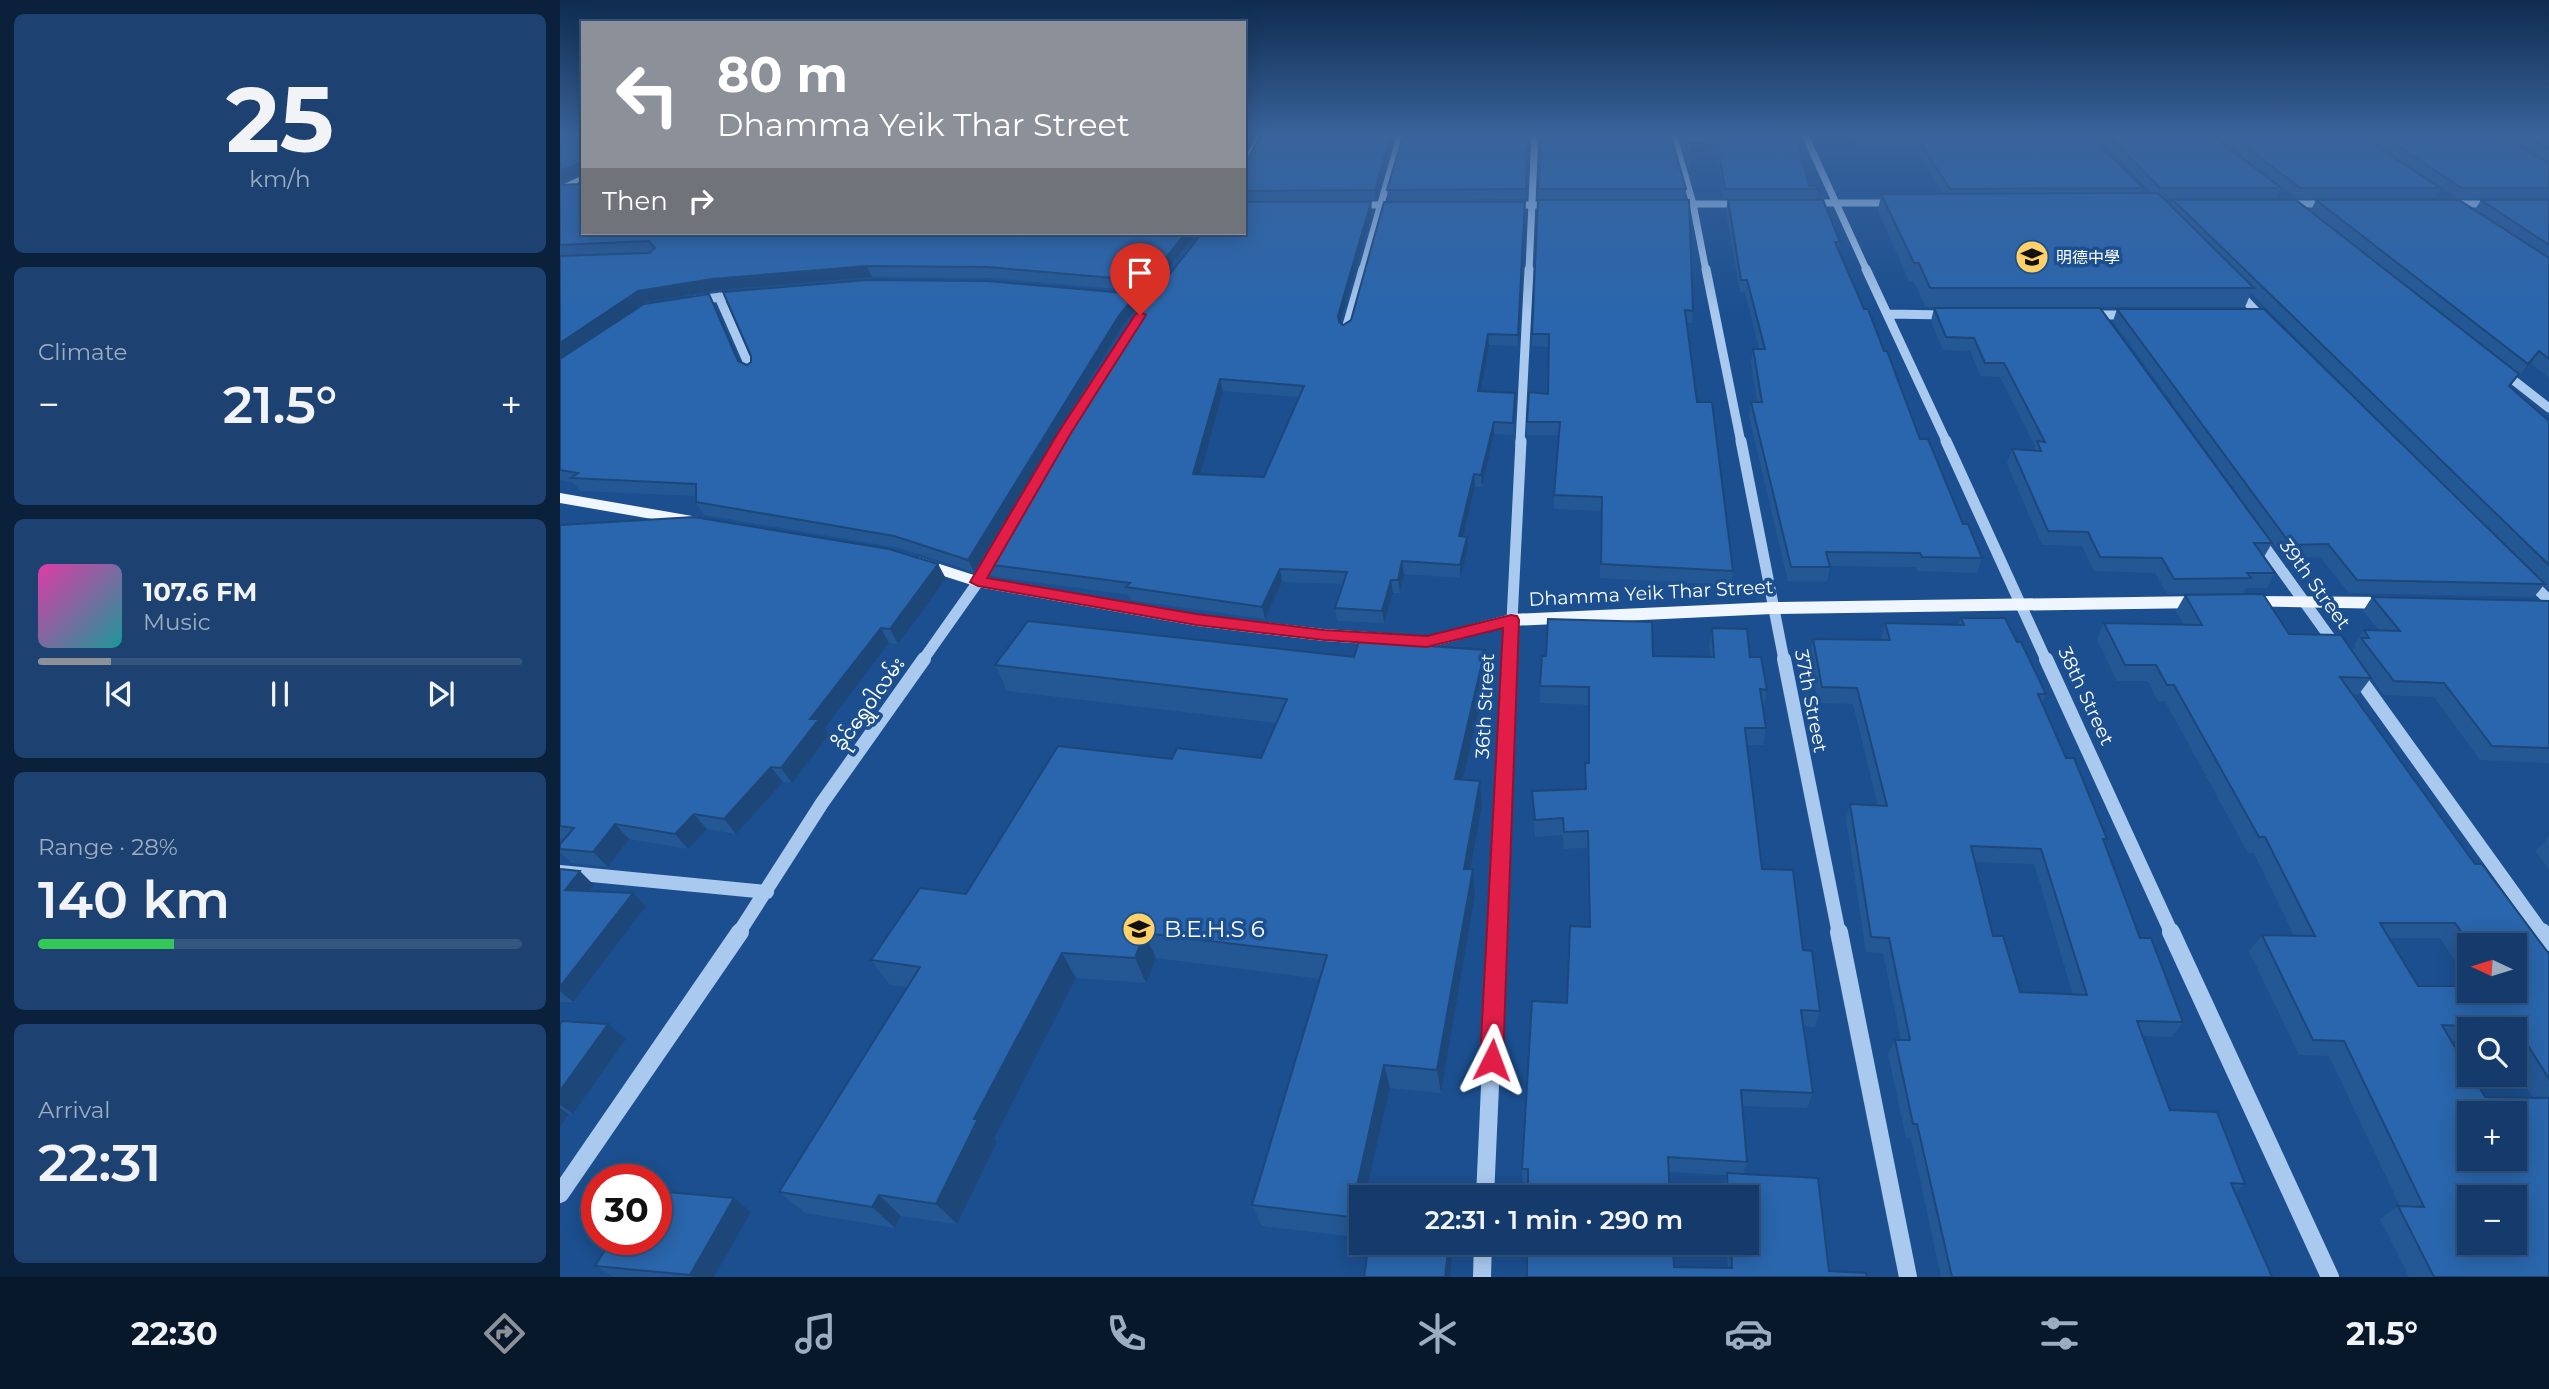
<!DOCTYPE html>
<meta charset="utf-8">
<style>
body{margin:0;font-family:Montserrat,"Noto Sans SC","Noto Sans Myanmar",sans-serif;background:#1d4271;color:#f1f3f6;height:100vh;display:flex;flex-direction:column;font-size:26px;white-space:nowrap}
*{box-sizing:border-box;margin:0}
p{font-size:23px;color:#9dadc1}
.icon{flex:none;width:38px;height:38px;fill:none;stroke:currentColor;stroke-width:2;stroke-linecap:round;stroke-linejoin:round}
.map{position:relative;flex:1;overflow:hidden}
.details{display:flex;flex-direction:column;gap:14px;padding:14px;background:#0b203b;width:560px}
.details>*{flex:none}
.top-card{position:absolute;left:21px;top:21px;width:665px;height:214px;border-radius:0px;box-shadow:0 4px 18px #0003,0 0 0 2px #33557e;background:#8c9099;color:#fff;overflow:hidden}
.needle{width:46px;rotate:274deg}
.fabs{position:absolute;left:1897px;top:933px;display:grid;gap:14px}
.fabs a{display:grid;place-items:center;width:70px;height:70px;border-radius:0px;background:#143b6b;box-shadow:0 4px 18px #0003,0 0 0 2px #33557e;font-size:35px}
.speed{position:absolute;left:21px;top:1164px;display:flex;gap:14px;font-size:35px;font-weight:700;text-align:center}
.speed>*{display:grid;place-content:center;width:91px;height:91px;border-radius:50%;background:#143b6b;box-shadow:0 4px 18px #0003,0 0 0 2px #33557e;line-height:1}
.speed .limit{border:10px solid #d22;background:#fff;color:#111}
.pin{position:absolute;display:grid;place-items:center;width:60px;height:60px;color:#fff;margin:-72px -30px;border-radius:50% 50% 50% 0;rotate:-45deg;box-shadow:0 0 7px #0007}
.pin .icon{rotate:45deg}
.me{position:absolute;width:77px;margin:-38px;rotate:3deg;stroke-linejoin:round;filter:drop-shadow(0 0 5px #0008)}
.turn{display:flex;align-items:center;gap:24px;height:147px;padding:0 21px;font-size:32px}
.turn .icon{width:91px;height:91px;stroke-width:2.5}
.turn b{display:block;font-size:49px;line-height:60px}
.then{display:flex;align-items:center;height:66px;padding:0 21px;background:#0003;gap:14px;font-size:26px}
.big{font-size:52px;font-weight:600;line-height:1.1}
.details .widget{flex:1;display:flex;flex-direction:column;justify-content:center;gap:10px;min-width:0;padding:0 24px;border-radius:10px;background:#1d4271}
.details .dial{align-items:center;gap:0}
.dial b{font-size:91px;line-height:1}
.song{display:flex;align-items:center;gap:21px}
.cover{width:84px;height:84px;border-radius:10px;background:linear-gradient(135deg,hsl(320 70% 55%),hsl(180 70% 35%))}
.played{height:7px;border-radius:4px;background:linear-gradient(90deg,#8c9099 15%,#33557e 15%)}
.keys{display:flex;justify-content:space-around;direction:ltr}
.heat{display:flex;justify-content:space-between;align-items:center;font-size:38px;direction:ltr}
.charge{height:10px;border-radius:5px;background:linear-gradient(90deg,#34c759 28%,#33557e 0)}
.trip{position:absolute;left:789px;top:1185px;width:410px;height:70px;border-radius:0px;background:#143b6b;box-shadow:0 4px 18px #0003,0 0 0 2px #33557e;font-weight:600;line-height:70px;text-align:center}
.tab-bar{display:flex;height:112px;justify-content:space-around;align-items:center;background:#08182b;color:#9dadc1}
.tab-bar .icon{width:49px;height:49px}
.tab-bar .active{color:#8c9099}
.tab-bar b{font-size:32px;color:#f1f3f6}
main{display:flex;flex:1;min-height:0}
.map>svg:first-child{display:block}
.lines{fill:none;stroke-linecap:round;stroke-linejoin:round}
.minor-far4{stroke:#a9c9ee;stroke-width:7}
.minor-far3{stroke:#a9c9ee;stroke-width:9}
.minor-far2{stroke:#a9c9ee;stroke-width:11}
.minor-far1{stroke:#a9c9ee;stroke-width:14}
.minor{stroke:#a9c9ee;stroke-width:18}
.major{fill:#f0f6ff;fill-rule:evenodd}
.wall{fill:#245895;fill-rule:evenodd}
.shaded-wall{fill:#1d4779}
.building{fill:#2a66ad;stroke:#1d4779;stroke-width:2;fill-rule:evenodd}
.route{fill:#e11d48;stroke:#92132f;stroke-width:2}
.labels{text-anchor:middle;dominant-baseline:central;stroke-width:7;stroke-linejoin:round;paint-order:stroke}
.far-poi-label{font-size:16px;fill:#fff;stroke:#1b4f8f;text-anchor:start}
.street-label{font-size:19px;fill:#fff;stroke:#1b4f8f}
.near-poi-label{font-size:23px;fill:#fff;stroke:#1b4f8f;text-anchor:start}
</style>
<main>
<section class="details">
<div class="widget dial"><b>25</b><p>km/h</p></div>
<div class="widget"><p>Climate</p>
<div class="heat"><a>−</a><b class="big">21.5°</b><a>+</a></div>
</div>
<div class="widget">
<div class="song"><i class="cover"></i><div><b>107.6 FM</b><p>Music</p></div></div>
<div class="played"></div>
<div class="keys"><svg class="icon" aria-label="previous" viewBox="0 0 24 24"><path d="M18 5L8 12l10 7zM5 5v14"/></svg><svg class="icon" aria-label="pause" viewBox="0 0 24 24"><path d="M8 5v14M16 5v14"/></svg><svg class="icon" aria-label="next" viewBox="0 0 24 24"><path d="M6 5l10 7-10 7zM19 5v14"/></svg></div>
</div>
<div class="widget"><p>Range · 28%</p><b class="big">140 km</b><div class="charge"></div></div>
<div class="widget"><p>Arrival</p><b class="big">22:31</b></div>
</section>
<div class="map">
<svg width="1989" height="1277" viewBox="0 0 1989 1277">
<rect width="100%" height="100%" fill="#1b4f8f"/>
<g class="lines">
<path class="minor-far4" d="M1113,133L1133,204L1146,271
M1244,133L1307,271
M684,167L702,133
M1251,203H1334
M1114,204H1184
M1727,204H1768
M1888,204H1933
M796,205H837
M950,205H991
M802,271L841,133
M969,271L975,133"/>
<path class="minor-far3" d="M1146,269L1181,443
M1306,269L1387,443
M1676,290L1704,320
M561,296L593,299
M159,297L191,370
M135,300L180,295
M1327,314L1387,315
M1531,315H1572
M786,329L803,269
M1943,372L1989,408
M960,443L969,269"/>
<path class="minor-far2" d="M1181,441L1224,660
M1386,441L1486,660
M1699,539L1776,646
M1969,581L1989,600
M363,660L418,582L434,554
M950,660L961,441"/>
<path class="minor-far1" d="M1224,659L1279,934
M1486,659L1612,934
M1797,675L1983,934
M0,872L207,892
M178,934L262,803L364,659
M937,934L950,659"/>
<path class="minor" d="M1279,932L1348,1277
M1611,932L1770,1277
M1982,932L1989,942
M0,1194L180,932
M925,1197L937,932
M922,1277L923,1242"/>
<path class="major" d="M23,175V182L0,193V186Z
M0,493L138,517L146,522L138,527L0,503Z
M358,557L420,577L636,614L764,629L867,636L951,614L1212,602L1643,596L1651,602L1643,608L1212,614L951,626L867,648L764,641L636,626L418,587L352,566L350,562L352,558Z
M1685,596L1832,597L1840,603L1832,609L1679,606L1677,602Z"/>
</g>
<path class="wall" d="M835,133L816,200L684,201V161Z
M844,133H969L966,199L829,200L827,190Z
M1119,133H1230L1249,186L1258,189L1257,199H1164L1156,150L1131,152L1130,171Z
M1292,133H1528L1583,188L1581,193H1592L1533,133H1649L1721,188L1716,198H1603L1610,206L1613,200L1751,210L1756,200L1915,210L1921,200H1989V378L1971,363L1960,376L1958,375L1950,387L1989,421V589L1984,585L1974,597L1789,593L1760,557L1724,558L1553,321L1557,309L1907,508L1691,293L1685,307H1365L1354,282L1349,281L1318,211L1321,194H1384L1355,148H1300Z
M1652,133H1797L1880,188L1875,198H1736Z
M1800,133H1935L1989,163V198H1897Z
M1938,133H1989V162Z
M0,185L636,233L590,292L432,278L312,277L158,290L85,302L48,327L155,305L180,362L187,365L576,294L579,305L561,328L414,572L340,548L144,515L136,502V496L20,491L14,483L0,480V256L89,253L91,252L0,255Z
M978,189H1126L1125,199H978Z
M978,200L1133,311L1132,323H1127L1137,402L1173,571L1171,585L1040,578L1041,511L994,509V495L999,435H967V422L988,394L989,347L972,346Z
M1168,200L1280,242L1279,250L1324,351L1360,439L1422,558L1417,573L1357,571L1356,567L1270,566L1267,581H1228L1189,416L1191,402H1197L1191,362L1193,349H1199L1185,292H1180L1166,211Z
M965,202L958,346L929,345L921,391L955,405L953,435L934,434L922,487H915L903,536L908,549L900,578L844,574L840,593H833L824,623L777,621L775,608L783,584L722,582L705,619L571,600L569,595L431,576L425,564L812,212L780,323L783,325ZM663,391L739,397L704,477L640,474Z
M1374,308L1712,543L1704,557L1715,573L1707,588H1686L1683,593L1607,594L1595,573L1534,571L1522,546L1482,545L1447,464L1452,449L1474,450L1475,446L1440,377L1421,376L1410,351L1383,350L1371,321Z
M0,525L378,564L386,579L338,644L329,643L265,728L269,735L232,783L223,782L176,834L147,829L128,849L69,839L48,867L12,863L0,852V844L4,839L0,838Z
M1625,595L1729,634L1792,651L1796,646L1794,644L1804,630H1819L1803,611L1812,597L1989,601V763L1920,760L1874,697L1824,695L1806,670L1811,678L1799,694H1792L1915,864L1989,954V1277H1849L1820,1219L1838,1206H1840L1769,1056L1739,1055L1689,951L1702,935L1734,936L1694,853H1688L1605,701H1598L1588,681H1557L1537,639L1544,623L1624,625L1616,611ZM1829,938H1880L1909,983V945H1955V990L1858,986ZM1909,1029H1955V1068L1973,1098L1925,1097L1892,1041L1909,1042Z
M1401,618L1457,642L1486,694L1482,703L1506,758L1547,839L1545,843L1580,938L1623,1022L1612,1037L1583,1036L1610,1110L1685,1184L1675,1193L1712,1277H1381L1351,1138H1346L1328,1054L1335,1040H1341L1323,953L1306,952L1286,819L1290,804L1318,806L1293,704L1258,703L1249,655L1253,639L1321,640L1325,623L1398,625ZM1415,862L1474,864L1513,995L1460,992L1433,936Z
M1152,628L1190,657L1207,690L1203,707L1206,728L1203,745H1187L1202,869L1243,950L1260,1011L1255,1027L1244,1026L1253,1093L1247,1108L1183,1106L1187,1162L1183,1174L1269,1271L1114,1267L1168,1268L1166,1242H1186V1197H1164L1163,1187L1167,1175L1108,1172L963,1183L962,1169L1029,927L1027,848L1004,849L1003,835L975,837L972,791L1025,789V763H1029L1028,705L980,703V686L1093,656L1150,657L1149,645Z
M925,650L927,676L903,779L920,781L922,806L911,869L915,895L881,1093L830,1088L805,1197H802L797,1237L702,1226L692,1205L760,979L596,958L586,983L516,978L434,1139L437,1142L397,1224L341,1216L335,1228L245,1213L219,1192L348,987L330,985L311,960L406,894L612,759L701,758L716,723L447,691L435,665L794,657Z
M1989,837V869L1975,851Z
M0,869L34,885L29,891L73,893L86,906L13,1002H0Z
M0,1025L66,1039L13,1114H9L0,1127Z
M174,1198L191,1212L154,1277H54L35,1266Z"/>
<path class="shaded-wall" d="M0,133H22L23,134L0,136Z
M689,133H695L684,153V141Z
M831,133H835L816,200L815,190Z
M1157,141L1156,150L1130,153V143Z
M18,163L23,173L0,183V171Z
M811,202L812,212L779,327L778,316Z
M965,202V212L958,346V335Z
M626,233H636L590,292L587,281Z
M307,266L312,277L158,290L85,302L0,360V343L78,291L152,279Z
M149,294L155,305L185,373L178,361Z
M576,294L579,305L561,328L414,572L408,560L558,317Z
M928,334L929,345L919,402L918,391Z
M1979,351L1971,363L1960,376L1968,364Z
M660,379L663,391L637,486L633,474Z
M934,422V434L922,487L921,475Z
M914,474L915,487L900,549L899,536Z
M907,537L908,549L900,578V565Z
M842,561L844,574L840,593L838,580Z
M378,564L386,579L338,644L330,629Z
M720,569L722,582L705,619L702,607Z
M831,580L833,593L824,623L822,611Z
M321,628L329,643L265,728L269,735L232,783L221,768L250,719Z
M925,650L927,676L897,804L895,779Z
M211,767L223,782L176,834L164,819Z
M920,781L922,806L906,894L904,869Z
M134,814L147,829L128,849L115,834Z
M55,824L69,839L48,867L33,852Z
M913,869L915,895L881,1093L877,1070Z
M20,871L34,885L19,903L5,890Z
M73,893L86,906L13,1002L0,991V987Z
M584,933L596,958L586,983L575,958Z
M502,953L516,978L434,1139L437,1142L397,1224L376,1204L414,1119Z
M48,1024L66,1039L13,1114L0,1105V1091Z
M824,1065L830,1088L805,1197H802V1215L797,1237L790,1217Z
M0,1108L9,1114L0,1127Z
M319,1195L341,1216L335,1228L312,1207Z
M174,1198L191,1212L154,1277H133L130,1275Z
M889,1242L892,1256L890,1277H885Z"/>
<path class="building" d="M20,133H23V177L18,163L0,171V138L20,135Z
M684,133H689L684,141Z
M702,133H831L815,190L684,191V161H687Z
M844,133H968L966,189L827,190Z
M981,133H1110L1126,189H978Z
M1123,133L1236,134L1249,186H1257L1258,189H1165L1157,141L1130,143L1131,161Z
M1298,133H1528L1583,188L1390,189L1357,138H1301Z
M1546,133H1649L1721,188H1600Z
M1668,133H1797L1880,188H1740Z
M1818,133H1935L1989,163V188H1902Z
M1960,133H1989V149Z
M23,179V233H626L587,281L428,267L307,266L152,279L78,291L0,343V256L89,253L95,248L89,241L0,245V185L18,184Z
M1598,193L1694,288H1370L1359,263H1354L1321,194Z
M978,200H1129L1133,311L1125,310L1137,402H1152L1173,571L1041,564L1042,497L994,495L1000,422H967L969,392L988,394L989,334H972Z
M1168,200H1263L1280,242H1275L1304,309H1308L1324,351H1327L1360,439H1368L1403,524H1408L1422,558L1362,557L1360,553L1266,552L1270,567H1231L1191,402H1202L1193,349H1205L1187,280H1181Z
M1613,200H1736L1959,374L1949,386L1989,421V565Z
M1756,200H1899L1989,258V359L1979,351L1968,364Z
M1921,200H1989V245Z
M684,202H811L778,316L779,322L783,325L791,320L824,202H965L958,335L928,334L918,391L955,393L953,423L934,422L921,475L914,474L899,536L907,537L900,565L842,561L838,580H831L822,611L775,608L787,572L720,569L702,607L566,587L570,583L425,564L570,325L642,233H684ZM660,379L744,386L704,477L633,474Z
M307,280L427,281L576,294L558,317L408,560L334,536L136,502V484L11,478L18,473L0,470V359L84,304L149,294L178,361L187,365L191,362V356L163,292Z
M1374,308H1540L1712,543H1694L1715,573H1687L1691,578L1614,579L1602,558L1540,557L1528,532L1488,531L1452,449L1481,451L1477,441L1485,442L1444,363H1425L1414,338L1386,337Z
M1557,309H1704L1985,584L1797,580L1768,544L1731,545Z
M134,517L329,549L378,564L330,629L321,628L250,719H259L221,768L211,767L164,819L134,814L115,834L55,824L33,852L0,849V844L14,828L0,826V525Z
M1703,594L1729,634L1781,635L1811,678L1780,677L1915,864H1922L1989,954V1079L1957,1028L1882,1025L1909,1071V1074H1912L1925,1097L1989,1098V1277H1874L1838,1206L1864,1207L1784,1041L1753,1040L1702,935L1755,936L1705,837H1699L1614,685H1607L1596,665H1565L1544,623L1642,625L1625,595ZM1820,923H1895L1911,945H1955V990H1909V986H1858ZM1909,1113H1955V1158H1909ZM1909,1197H1955V1242H1909Z
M1812,597L1989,601V748L1932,746L1884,683L1834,681L1801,638H1809L1804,630L1840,631Z
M1401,618H1445L1457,642H1461L1486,694H1478L1506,758H1514L1547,839H1543L1580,938H1591L1623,1022L1577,1021L1610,1110L1657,1112L1685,1184L1671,1183L1712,1277H1392L1357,1124H1353L1335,1040H1350L1329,938L1311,937L1290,804L1327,806L1297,688L1262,687L1253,639L1330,640L1325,623L1404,625ZM1411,846L1481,849L1527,995L1460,992L1443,936H1433Z
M988,619L1092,622L1093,656L1154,657L1152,628L1187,629L1190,657H1201L1207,690L1200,689L1206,728H1185L1202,869L1233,870L1243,950L1252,951L1260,1011L1241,1010L1253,1093L1181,1090L1187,1162L1108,1157L1110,1197H968V1169H962L972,1001L1007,1003L1010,926L1030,927L1028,831L1004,832L1003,818L975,820L972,791L1026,789L1025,763H1029V687L980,686L982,656H986Z
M468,621L794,657L799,641L925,650L895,779L920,781L904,869H913L877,1070L824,1065L790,1217L692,1205L767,955L584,933L575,958L502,953L414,1119H418L376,1204L319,1195L312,1207L219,1192L360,967L311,960L360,888L406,894L498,746L612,759L617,748L701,758L727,699L435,665Z
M0,869L20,871L5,890L73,893L0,987Z
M2,1021L48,1024L0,1091V1025Z
M1167,1173L1258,1178L1269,1271L1306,1273L1307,1277H967V1242H1113L1114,1267L1172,1268L1171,1242H1186V1197H1168Z
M96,1191L174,1198L130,1275L35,1266L52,1239H96Z
M809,1242H889L885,1277H804Z"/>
<linearGradient id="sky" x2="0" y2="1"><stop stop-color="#0f2b4f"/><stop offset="0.43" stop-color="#39639b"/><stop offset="1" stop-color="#39639b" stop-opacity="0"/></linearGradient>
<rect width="1989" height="312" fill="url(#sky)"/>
<path class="route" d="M580,312L586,315L511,433L427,578L636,614L764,630L867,636L951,615L957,616L959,620L943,1060L939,1067L932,1070L924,1067L920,1060L943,628L867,647L764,640L636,625L418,586L410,582L498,433L575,315Z"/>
<defs>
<symbol id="school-disc" viewBox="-11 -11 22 22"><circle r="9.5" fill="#ffd166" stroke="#1b4f8f"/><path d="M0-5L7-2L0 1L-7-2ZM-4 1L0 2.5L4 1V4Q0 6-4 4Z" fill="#111"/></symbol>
</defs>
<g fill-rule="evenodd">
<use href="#school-disc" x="1453" y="238" width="38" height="38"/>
<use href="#school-disc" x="560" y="910" width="38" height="38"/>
</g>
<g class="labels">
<g class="far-poi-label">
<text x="1496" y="257">明德中學</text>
</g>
<g class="street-label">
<text transform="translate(1755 584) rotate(54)">39th Street</text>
<text transform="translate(1091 593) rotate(-3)">Dhamma Yeik Thar Street</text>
<text transform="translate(1526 696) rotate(65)">38th Street</text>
<text transform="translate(1251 701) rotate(79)">37th Street</text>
<text transform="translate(309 704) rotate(-55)">ခိုင်ရွှေဝါလမ်း</text>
<text transform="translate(925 706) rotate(-87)">36th Street</text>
</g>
<g class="near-poi-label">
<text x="604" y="929">B.E.H.S 6</text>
</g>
</g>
</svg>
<div class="fabs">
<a><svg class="needle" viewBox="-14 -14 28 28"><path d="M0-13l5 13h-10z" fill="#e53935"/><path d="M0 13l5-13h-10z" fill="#9dadc1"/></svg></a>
<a><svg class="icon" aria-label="search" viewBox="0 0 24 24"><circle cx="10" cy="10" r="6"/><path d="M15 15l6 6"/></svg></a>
<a>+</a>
<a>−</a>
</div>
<div class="speed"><div class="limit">30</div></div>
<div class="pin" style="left:580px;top:315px;background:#d93025"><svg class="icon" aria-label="arrive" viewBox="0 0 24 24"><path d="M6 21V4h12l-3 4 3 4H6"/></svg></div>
<svg class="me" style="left:932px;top:1060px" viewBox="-20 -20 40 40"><path d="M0-17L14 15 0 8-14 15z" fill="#e11d48" stroke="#fff" stroke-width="4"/></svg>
<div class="trip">22:31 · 1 min · 290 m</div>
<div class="top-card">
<div class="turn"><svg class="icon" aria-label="left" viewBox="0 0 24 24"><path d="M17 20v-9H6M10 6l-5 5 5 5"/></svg><div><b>80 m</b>Dhamma Yeik Thar Street</div></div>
<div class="then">Then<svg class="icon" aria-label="right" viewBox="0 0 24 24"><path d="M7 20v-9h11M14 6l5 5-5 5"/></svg></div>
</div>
</div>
</main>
<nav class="tab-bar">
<b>22:30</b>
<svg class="icon active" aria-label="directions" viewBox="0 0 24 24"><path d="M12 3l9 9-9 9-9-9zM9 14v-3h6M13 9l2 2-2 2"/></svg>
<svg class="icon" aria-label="music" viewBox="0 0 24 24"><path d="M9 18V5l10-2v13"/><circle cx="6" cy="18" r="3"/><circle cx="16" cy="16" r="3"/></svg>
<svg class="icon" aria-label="phone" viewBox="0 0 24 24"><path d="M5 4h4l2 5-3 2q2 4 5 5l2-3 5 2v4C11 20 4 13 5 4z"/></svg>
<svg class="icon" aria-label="climate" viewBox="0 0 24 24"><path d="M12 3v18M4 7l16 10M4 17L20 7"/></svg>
<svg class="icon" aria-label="car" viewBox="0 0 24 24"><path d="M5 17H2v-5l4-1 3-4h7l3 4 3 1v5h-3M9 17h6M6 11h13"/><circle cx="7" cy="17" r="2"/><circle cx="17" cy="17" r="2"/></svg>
<svg class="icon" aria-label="filters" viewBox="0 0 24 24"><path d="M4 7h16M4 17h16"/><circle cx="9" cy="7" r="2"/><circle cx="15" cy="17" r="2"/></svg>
<b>21.5°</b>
</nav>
